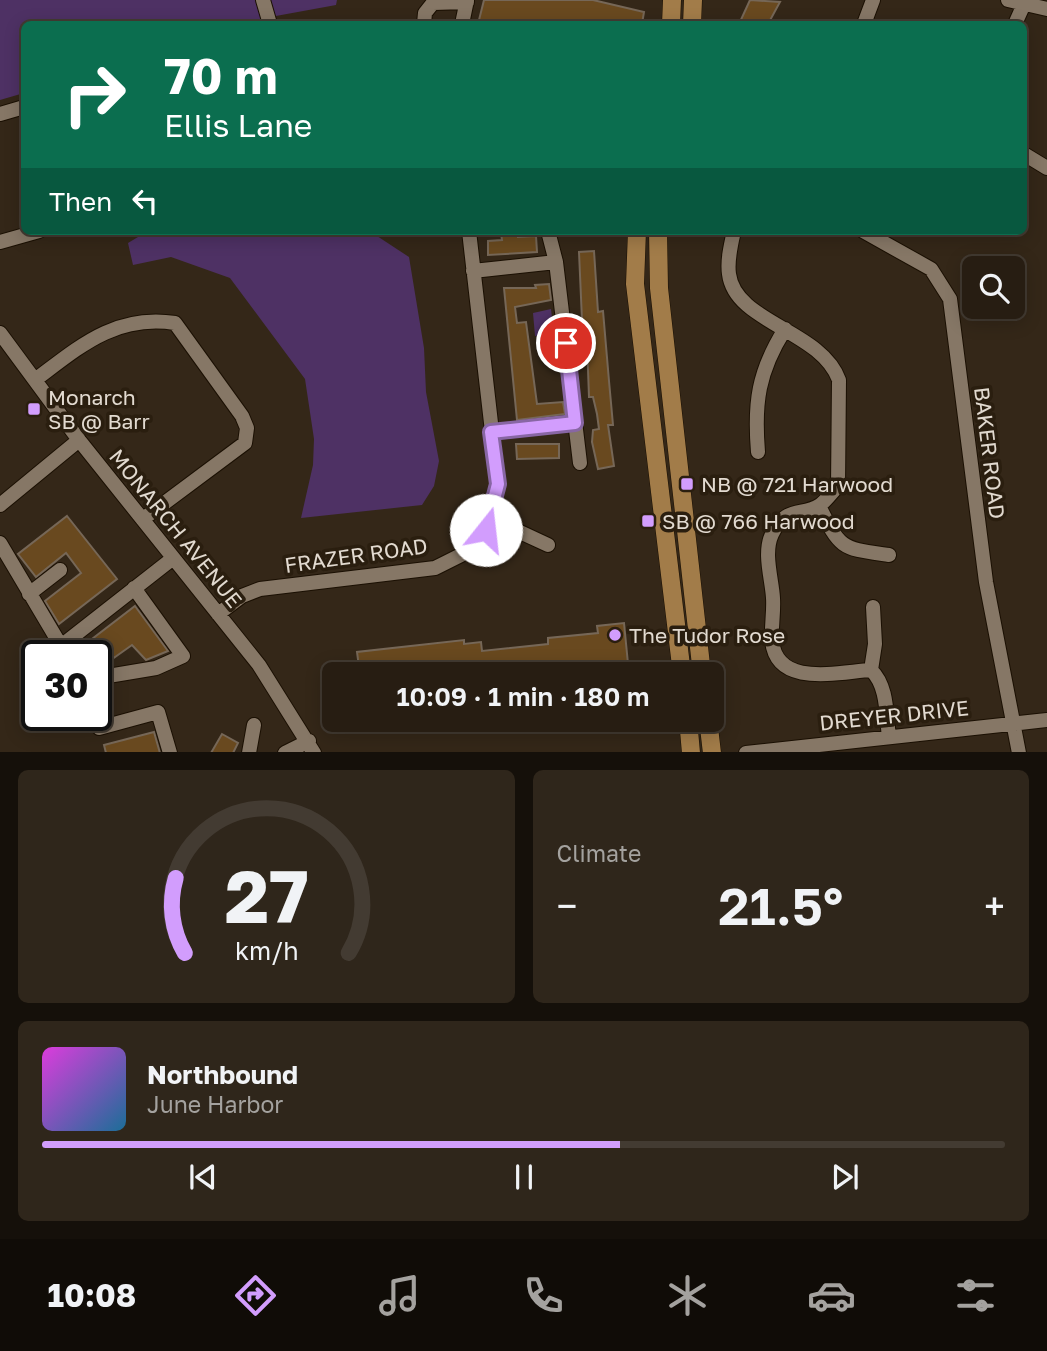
<!DOCTYPE html>
<meta charset="utf-8">
<style>
body{margin:0;font-family:"Golos Text",sans-serif;background:#2f261b;color:#f1f3f6;height:100vh;display:flex;flex-direction:column;font-size:26px;white-space:nowrap}
*{box-sizing:border-box;margin:0}
p{font-size:23px;color:#a4a29f}
.icon{flex:none;width:38px;height:38px;fill:none;stroke:currentColor;stroke-width:2;stroke-linecap:round;stroke-linejoin:round}
.map{position:relative;height:752px;overflow:hidden}
.panel{display:flex;flex-direction:column;gap:18px;padding:18px;background:#15100a;flex:1}
.panel>*{flex:none}
.banner{position:absolute;left:21px;top:21px;width:1006px;height:214px;border-radius:10px;box-shadow:0 4px 18px #0003,0 0 0 2px #433b32;background:#0b6e4f;color:#fff;overflow:hidden}
.fabs{position:absolute;left:962px;top:256px;display:grid;gap:14px}
.fabs a{display:grid;place-items:center;width:63px;height:63px;border-radius:10px;background:#271d12;box-shadow:0 4px 18px #0003,0 0 0 2px #433b32;font-size:35px}
.speed{position:absolute;left:21px;top:640px;display:flex;gap:14px;font-size:35px;font-weight:700;text-align:center}
.speed>*{display:grid;place-content:center;width:91px;height:91px;border-radius:50%;background:#271d12;box-shadow:0 4px 18px #0003,0 0 0 2px #433b32;line-height:1}
.speed .limit{border:4px solid #111;border-radius:10px;background:#fff;color:#111}
.pin{position:absolute;display:grid;place-items:center;width:60px;height:60px;color:#fff;margin:-30px;border:4px solid #fff;border-radius:50%;box-shadow:0 2px 7px #0007}
.me{position:absolute;width:77px;margin:-38px;rotate:16deg;stroke-linejoin:round;filter:drop-shadow(0 0 5px #0008)}
.turn{display:flex;align-items:center;gap:24px;height:147px;padding:0 28px;font-size:32px}
.turn .icon{width:91px;height:91px;stroke-width:2.5}
.turn b{display:block;font-size:49px;line-height:60px}
.then{display:flex;align-items:center;height:66px;padding:0 28px;background:#0003;gap:14px;font-size:26px}
.big{font-size:52px;font-weight:600;line-height:1.1}
.panel .widget{flex:1;display:flex;flex-direction:column;justify-content:center;gap:10px;min-width:0;padding:0 24px;border-radius:10px;background:#2f261b}
.panel .dial{align-items:center;gap:0}
.dial svg{height:182px;overflow:visible;fill:none;stroke:#433b32;stroke-width:7;stroke-linecap:round;text-anchor:middle}
.dial text{fill:#f1f3f6;stroke:none}
.song{display:flex;align-items:center;gap:21px}
.cover{width:84px;height:84px;border-radius:10px;background:linear-gradient(135deg,hsl(300 70% 55%),hsl(200 70% 35%))}
.played{height:7px;border-radius:4px;background:linear-gradient(90deg,#d29dfd 60%,#433b32 60%)}
.keys{display:flex;justify-content:space-around;direction:ltr}
.heat{display:flex;justify-content:space-between;align-items:center;font-size:38px;direction:ltr}
.panel .tiles{flex:1;display:grid;gap:18px;grid-template-columns:1fr 1fr}
.widget:last-child{grid-column:span 2}
.trip{position:absolute;left:322px;top:662px;width:402px;height:70px;border-radius:10px;background:#271d12;box-shadow:0 4px 18px #0003,0 0 0 2px #433b32;font-weight:600;line-height:70px;text-align:center}
.tab-bar{display:flex;height:112px;justify-content:space-around;align-items:center;background:#100c07;color:#a4a29f}
.tab-bar .icon{width:49px;height:49px}
.tab-bar .active{color:#d29dfd}
.tab-bar b{font-size:32px;color:#f1f3f6}
.map>svg:first-child{display:block}
.green{fill:#4e3164}
.building{fill:#69491f;stroke:#766757;stroke-width:2}
.lines{fill:none;stroke-linecap:round;stroke-linejoin:round}
.minor-casing{stroke:#1b1003;stroke-width:16}
.major-casing{stroke:#1b1003;stroke-width:19}
.minor{stroke:#867766;stroke-width:14}
.major{stroke:#a27c49;stroke-width:18}
.route-casing{stroke:#8866a4;stroke-width:18}
.route{stroke:#d29dfd;stroke-width:12}
.poi-dot{fill:#d29dfd;stroke:#2a1e0f;stroke-width:2.5}
.labels{text-anchor:middle;dominant-baseline:central;stroke-width:7;stroke-linejoin:round;paint-order:stroke}
.poi-label{font-size:21px;fill:#e2dad0;stroke:#2a1e0f;text-anchor:start}
.street-label{font-size:21px;fill:#e2dad0;stroke:#2a1e0f}
</style>
<div class="map">
<svg width="1047" height="753" viewBox="0 0 1047 753">
<rect width="100%" height="100%" fill="#342718"/>
<path class="green" d="M0,0H337L336,5L254,20V24H24V93L0,100Z
M148,231H352L377,236L409,257L424,348L426,392L439,461L434,486L422,505L301,518L313,465L314,439L305,379L230,278L171,257L133,265L128,243Z
M551,309L554,335L535,336L533,313Z"/>
<path class="building" d="M484,0H593L644,12L642,24H478Z
M750,0L780,2L768,24H739Z
M518,232V237L536,236L537,252L488,255V241L502,240L501,233Z
M594,251L598,312L603,311L609,381L613,425H608L614,466L598,469L592,442L593,430L599,429L597,414L593,397H589L587,342L583,343L579,252Z
M549,284L551,300L515,307L517,323L526,322L537,404L563,402L565,414L517,420L504,288H536L535,285Z
M516,444H559V458L517,459Z
M67,516L117,579L59,624L45,601L81,573L66,553L36,577L18,554Z
M135,606L168,651L146,660L132,645L108,662L96,663V656H84L79,649Z
M624,623L629,674H348L359,667L357,652L464,640V644L481,642L482,651L548,644V638L598,633L597,626Z
M154,732L160,753H106L104,745Z
M222,734L238,743L233,753H211Z"/>
<g class="lines">
<defs>
<path id="minor" d="M263,0L270,24
M1008,0L1047,9
M424,24L425,13L433,3L467,2
M462,24L467,0
M864,24L873,0
M1015,24L1024,4
M0,114L24,107
M1024,154L1047,168
M548,231L556,262L580,463
M734,231C731,244 727,260 729,274C735,323 821,330 839,380L838,486C832,492 826,501 820,505C802,517 786,505 772,534C763,553 772,579 773,598C774,612 771,627 772,641C777,688 838,672 871,670C888,686 886,715 889,737
M863,231L931,269L950,299L986,582L1019,753
M0,242L39,231
M473,271L556,262
M0,333L79,440L259,665L314,753
M35,380C79,347 115,314 175,323L242,416L247,428L245,443L143,519
M491,432L575,423
M758,452C754,403 758,372 785,329
M0,505L79,440
M819,506C841,550 841,548 889,555
M492,519L548,545
M0,543L61,646L172,559
M29,594L60,570
M218,614L242,596L260,589L435,568L461,555L486,530L498,484L469,231
M871,670L875,644L873,607
M96,678L156,668L183,656L134,588
M99,728L158,712L170,753
M249,753L254,725
M285,753L309,741
M746,753L1047,720"/>
<path id="major" d="M671,24L672,0
M692,24L693,0
M637,231L635,284L682,674
M658,231L659,288L702,674
M688,719L691,753
M708,719L712,753"/>
</defs>
<use href="#minor" class="minor-casing"/>
<use href="#major" class="major-casing"/>
<use href="#minor" class="minor"/>
<use href="#major" class="major"/>
</g>
<g class="lines">
<defs>
<path id="route" d="M486,530L498,484L491,432L575,423L566,343"/>
</defs>
<use href="#route" class="route-casing"/>
<use href="#route" class="route"/>
</g>
<g class="poi-dot">
<rect x="27" y="402" width="14" height="14" rx="3.5"/>
<rect x="680" y="477" width="14" height="14" rx="3.5"/>
<rect x="641" y="514" width="14" height="14" rx="3.5"/>
<circle cx="615" cy="635" r="7"/>
</g>
<g class="labels">
<g class="poi-label">
<text x="48" y="397">Monarch<tspan x="48" dy="24">SB @ Barr</tspan></text>
<text x="701" y="484">NB @ 721 Harwood</text>
<text x="662" y="521">SB @ 766 Harwood</text>
<text x="629" y="635">The Tudor Rose</text>
</g>
<g class="street-label">
<text transform="translate(990 453) rotate(83)">BAKER ROAD</text>
<text transform="translate(176 528) rotate(51)">MONARCH AVENUE</text>
<text transform="translate(356 555) rotate(-8)">FRAZER ROAD</text>
<text transform="translate(894 715) rotate(-6)">DREYER DRIVE</text>
</g>
</g>
</svg>
<div class="fabs">
<a><svg class="icon" aria-label="search" viewBox="0 0 24 24"><circle cx="10" cy="10" r="6"/><path d="M15 15l6 6"/></svg></a>
</div>
<div class="speed"><div class="limit">30</div></div>
<div class="pin" style="left:566px;top:343px;background:#d93025"><svg class="icon" aria-label="arrive" viewBox="0 0 24 24"><path d="M6 21V4h12l-3 4 3 4H6"/></svg></div>
<svg class="me" style="left:486px;top:530px" viewBox="-20 -20 40 40"><circle r="19" fill="#fff"/><path d="M0-13L10 11 0 6-10 11z" fill="#d29dfd"/></svg>
<div class="trip">10:09 · 1 min · 180 m</div>
<div class="banner">
<div class="turn"><svg class="icon" aria-label="right" viewBox="0 0 24 24"><path d="M7 20v-9h11M14 6l5 5-5 5"/></svg><div><b>70 m</b>Ellis Lane</div></div>
<div class="then">Then<svg class="icon" aria-label="left" viewBox="0 0 24 24"><path d="M17 20v-9H6M10 6l-5 5 5 5"/></svg></div>
</div>
</div>
<section class="panel">
<div class="tiles">
<div class="widget dial"><svg viewBox="0 0 100 80">
<path d="M14 69A42 42 0 1 1 86 69"/>
<path d="M14 69A42 42 0 0 1 10 36" stroke="#d29dfd"/>
<text x="50" y="56" font-size="32" font-weight="700">27</text>
<text x="50" y="72" font-size="11">km/h</text>
</svg></div>
<div class="widget"><p>Climate</p>
<div class="heat"><a>−</a><b class="big">21.5°</b><a>+</a></div>
</div>
<div class="widget">
<div class="song"><i class="cover"></i><div><b>Northbound</b><p>June Harbor</p></div></div>
<div class="played"></div>
<div class="keys"><svg class="icon" aria-label="previous" viewBox="0 0 24 24"><path d="M18 5L8 12l10 7zM5 5v14"/></svg><svg class="icon" aria-label="pause" viewBox="0 0 24 24"><path d="M8 5v14M16 5v14"/></svg><svg class="icon" aria-label="next" viewBox="0 0 24 24"><path d="M6 5l10 7-10 7zM19 5v14"/></svg></div>
</div>
</div>
</section>
<nav class="tab-bar">
<b>10:08</b>
<svg class="icon active" aria-label="directions" viewBox="0 0 24 24"><path d="M12 3l9 9-9 9-9-9zM9 14v-3h6M13 9l2 2-2 2"/></svg>
<svg class="icon" aria-label="music" viewBox="0 0 24 24"><path d="M9 18V5l10-2v13"/><circle cx="6" cy="18" r="3"/><circle cx="16" cy="16" r="3"/></svg>
<svg class="icon" aria-label="phone" viewBox="0 0 24 24"><path d="M5 4h4l2 5-3 2q2 4 5 5l2-3 5 2v4C11 20 4 13 5 4z"/></svg>
<svg class="icon" aria-label="climate" viewBox="0 0 24 24"><path d="M12 3v18M4 7l16 10M4 17L20 7"/></svg>
<svg class="icon" aria-label="car" viewBox="0 0 24 24"><path d="M5 17H2v-5l4-1 3-4h7l3 4 3 1v5h-3M9 17h6M6 11h13"/><circle cx="7" cy="17" r="2"/><circle cx="17" cy="17" r="2"/></svg>
<svg class="icon" aria-label="filters" viewBox="0 0 24 24"><path d="M4 7h16M4 17h16"/><circle cx="9" cy="7" r="2"/><circle cx="15" cy="17" r="2"/></svg>
</nav>
